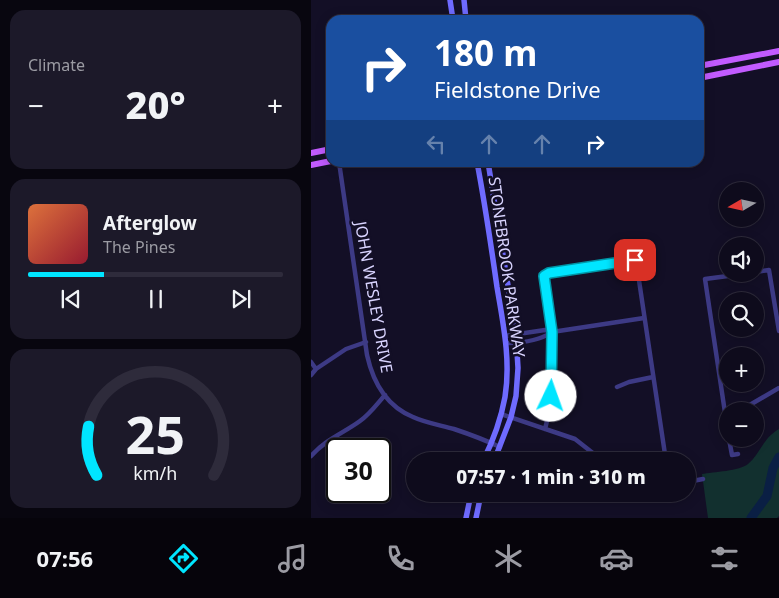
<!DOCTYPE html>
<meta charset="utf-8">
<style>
body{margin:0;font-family:"Noto Sans",sans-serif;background:#1c1929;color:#f1f3f6;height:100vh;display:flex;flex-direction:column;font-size:19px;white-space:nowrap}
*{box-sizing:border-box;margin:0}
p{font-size:16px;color:#9b9ba3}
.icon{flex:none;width:28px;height:28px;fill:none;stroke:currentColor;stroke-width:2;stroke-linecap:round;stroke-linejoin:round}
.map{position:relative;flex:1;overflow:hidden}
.sheet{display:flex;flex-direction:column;gap:10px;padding:10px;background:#08060f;width:311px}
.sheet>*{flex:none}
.hud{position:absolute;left:15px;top:15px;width:378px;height:152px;border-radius:15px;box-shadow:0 2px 12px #0003,0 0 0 1px #2e2b3b;background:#1a4fa0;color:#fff;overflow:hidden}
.needle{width:32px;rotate:261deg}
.controls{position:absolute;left:408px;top:182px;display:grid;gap:10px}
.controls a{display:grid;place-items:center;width:45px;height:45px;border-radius:50%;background:#0e0b1c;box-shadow:0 2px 12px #0003,0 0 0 1px #2e2b3b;font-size:25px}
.speed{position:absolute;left:15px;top:438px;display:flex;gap:10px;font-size:25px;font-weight:700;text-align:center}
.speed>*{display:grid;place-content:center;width:65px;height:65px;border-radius:50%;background:#0e0b1c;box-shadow:0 2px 12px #0003,0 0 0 1px #2e2b3b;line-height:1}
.speed .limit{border:2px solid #111;border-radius:8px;background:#fff;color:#111}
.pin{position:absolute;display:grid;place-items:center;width:42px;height:42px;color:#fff;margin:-21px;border-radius:10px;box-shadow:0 2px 8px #0006}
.me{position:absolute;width:55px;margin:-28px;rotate:3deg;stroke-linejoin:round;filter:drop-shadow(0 0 4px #0008)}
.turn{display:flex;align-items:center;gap:18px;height:105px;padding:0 25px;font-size:22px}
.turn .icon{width:65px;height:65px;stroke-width:2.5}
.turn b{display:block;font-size:35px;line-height:42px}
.lanes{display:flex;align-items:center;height:48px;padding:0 25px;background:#0003;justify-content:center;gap:25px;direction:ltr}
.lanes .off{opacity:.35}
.big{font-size:38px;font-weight:800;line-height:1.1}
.sheet .tile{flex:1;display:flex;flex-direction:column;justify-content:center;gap:8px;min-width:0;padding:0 18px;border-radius:15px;background:#1c1929}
.sheet .dial{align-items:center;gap:0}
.dial svg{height:130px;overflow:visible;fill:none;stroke:#2e2b3b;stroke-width:7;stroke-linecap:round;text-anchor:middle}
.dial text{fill:#f1f3f6;stroke:none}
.song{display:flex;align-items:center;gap:15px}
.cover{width:60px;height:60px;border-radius:8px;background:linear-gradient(135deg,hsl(20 70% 55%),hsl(350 70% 35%))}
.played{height:5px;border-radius:2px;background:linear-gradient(90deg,#00e5ff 30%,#2e2b3b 30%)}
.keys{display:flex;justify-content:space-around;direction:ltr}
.heat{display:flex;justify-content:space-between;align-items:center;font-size:28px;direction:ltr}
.trip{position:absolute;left:95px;top:452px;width:290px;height:50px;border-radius:25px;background:#0e0b1c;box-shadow:0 2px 12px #0003,0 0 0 1px #2e2b3b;font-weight:800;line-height:50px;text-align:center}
.tabs{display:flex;height:80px;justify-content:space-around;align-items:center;background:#06040b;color:#9b9ba3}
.tabs .icon{width:35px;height:35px}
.tabs .on{color:#00e5ff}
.tabs b{font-size:22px;color:#f1f3f6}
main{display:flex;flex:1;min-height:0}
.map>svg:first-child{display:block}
.green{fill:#12302f}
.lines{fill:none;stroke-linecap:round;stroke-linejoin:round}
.river{stroke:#0a1f44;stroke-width:9}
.street{stroke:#3d3a85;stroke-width:4.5}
.secondary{stroke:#6f6bff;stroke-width:5.5}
.primary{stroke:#c25bff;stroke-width:6}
.route-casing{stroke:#0095a6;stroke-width:12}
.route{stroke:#00e5ff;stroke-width:9}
.labels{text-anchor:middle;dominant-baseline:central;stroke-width:5;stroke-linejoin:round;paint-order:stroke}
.street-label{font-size:16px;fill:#d9d4ff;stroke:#130f26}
</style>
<main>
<section class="sheet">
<div class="tile"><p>Climate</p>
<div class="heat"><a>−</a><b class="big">20°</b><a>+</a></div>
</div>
<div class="tile">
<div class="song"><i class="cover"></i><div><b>Afterglow</b><p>The Pines</p></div></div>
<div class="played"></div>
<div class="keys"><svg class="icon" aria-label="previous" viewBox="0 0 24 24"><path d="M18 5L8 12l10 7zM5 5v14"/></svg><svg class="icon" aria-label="pause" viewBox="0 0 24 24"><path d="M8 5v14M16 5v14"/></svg><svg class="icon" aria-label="next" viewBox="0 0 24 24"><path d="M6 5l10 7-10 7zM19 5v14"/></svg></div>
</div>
<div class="tile dial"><svg viewBox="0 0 100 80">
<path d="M14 69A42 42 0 1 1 86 69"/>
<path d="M14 69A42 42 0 0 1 9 39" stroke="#00e5ff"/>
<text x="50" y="56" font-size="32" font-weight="700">25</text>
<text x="50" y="72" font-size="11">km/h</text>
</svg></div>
</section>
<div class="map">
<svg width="468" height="518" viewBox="0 0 468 518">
<rect width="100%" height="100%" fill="#130f26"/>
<path class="green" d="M468,429V516L466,518H397L391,474C402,472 429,471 437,464C449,454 452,438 468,429Z"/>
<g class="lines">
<path class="river" d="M440,518L456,496L462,468L468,457"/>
<path class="street" d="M28,162L56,355C62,382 75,406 102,417C115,423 129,425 143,429C158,434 174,440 189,447
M444,272L458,270L468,331
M194,336L234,330L241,332L333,318
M195,343C210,343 228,341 241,332
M0,362L5,369L0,375
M5,369L35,349L55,342
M306,387L318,382L342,377
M422,411L437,406L468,388
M190,414L264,439L292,461
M416,426L394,279L432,274
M234,429C242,402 244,357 241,329C238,312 231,293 233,276L238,273L323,260L326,267L355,461
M418,439L421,455L427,454
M0,456C15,439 31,434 49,421C59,414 66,404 74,395
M376,482L392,479"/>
<path class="secondary" d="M139,0L142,20
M153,0L155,20
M166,162C174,204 180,245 186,287C192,323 200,360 194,397C190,419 182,441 172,461
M177,162L205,335L207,368L205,396L200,417L183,461
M155,518L160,494
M165,518L170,494"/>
<path class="primary" d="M388,66L468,51
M388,78L468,62
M0,153L20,149
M0,165L20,161"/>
</g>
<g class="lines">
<defs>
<path id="route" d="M240,396L241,332L233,276L238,273L324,260"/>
</defs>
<use href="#route" class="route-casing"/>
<use href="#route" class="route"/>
</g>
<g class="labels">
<g class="street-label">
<text transform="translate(196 267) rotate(82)">STONEBROOK PARKWAY</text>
<text transform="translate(63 297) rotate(80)">JOHN WESLEY DRIVE</text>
</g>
</g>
</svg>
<div class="controls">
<a><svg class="needle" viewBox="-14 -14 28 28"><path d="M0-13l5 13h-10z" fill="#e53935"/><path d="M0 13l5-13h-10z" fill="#9b9ba3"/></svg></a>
<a><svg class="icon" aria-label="sound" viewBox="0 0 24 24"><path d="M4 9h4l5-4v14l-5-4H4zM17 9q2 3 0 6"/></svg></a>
<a><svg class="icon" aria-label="search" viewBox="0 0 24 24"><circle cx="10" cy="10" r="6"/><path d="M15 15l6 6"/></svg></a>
<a>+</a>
<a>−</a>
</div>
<div class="speed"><div class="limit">30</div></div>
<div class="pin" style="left:324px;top:260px;background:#d93025"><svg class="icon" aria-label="arrive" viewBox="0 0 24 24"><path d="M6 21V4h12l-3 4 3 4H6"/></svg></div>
<svg class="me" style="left:240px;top:396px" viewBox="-20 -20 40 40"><circle r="19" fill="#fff"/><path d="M0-13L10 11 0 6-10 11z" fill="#00e5ff"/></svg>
<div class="trip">07:57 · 1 min · 310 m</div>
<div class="hud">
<div class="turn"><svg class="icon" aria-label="right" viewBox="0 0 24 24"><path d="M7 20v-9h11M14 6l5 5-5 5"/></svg><div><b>180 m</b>Fieldstone Drive</div></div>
<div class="lanes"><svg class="icon off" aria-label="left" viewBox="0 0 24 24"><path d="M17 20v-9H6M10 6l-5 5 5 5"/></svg><svg class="icon off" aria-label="ahead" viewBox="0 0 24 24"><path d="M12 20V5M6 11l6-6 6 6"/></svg><svg class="icon off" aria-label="ahead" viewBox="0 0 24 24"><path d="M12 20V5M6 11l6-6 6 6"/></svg><svg class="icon" aria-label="right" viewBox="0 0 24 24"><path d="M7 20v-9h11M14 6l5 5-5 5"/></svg></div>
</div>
</div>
</main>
<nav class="tabs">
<b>07:56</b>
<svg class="icon on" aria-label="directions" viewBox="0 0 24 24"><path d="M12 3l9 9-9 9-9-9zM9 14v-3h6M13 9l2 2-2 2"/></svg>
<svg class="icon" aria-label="music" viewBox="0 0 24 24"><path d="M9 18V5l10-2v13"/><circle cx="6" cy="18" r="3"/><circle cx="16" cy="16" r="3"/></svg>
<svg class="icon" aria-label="phone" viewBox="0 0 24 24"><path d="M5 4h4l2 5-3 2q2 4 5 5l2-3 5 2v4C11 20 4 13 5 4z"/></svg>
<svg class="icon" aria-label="climate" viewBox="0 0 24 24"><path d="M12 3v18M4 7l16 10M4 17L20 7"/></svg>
<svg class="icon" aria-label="car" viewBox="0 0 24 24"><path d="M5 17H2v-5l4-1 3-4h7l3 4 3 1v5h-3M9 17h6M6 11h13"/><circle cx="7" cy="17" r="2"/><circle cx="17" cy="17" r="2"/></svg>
<svg class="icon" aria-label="filters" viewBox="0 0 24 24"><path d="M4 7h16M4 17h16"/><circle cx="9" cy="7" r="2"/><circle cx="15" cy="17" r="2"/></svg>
</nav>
